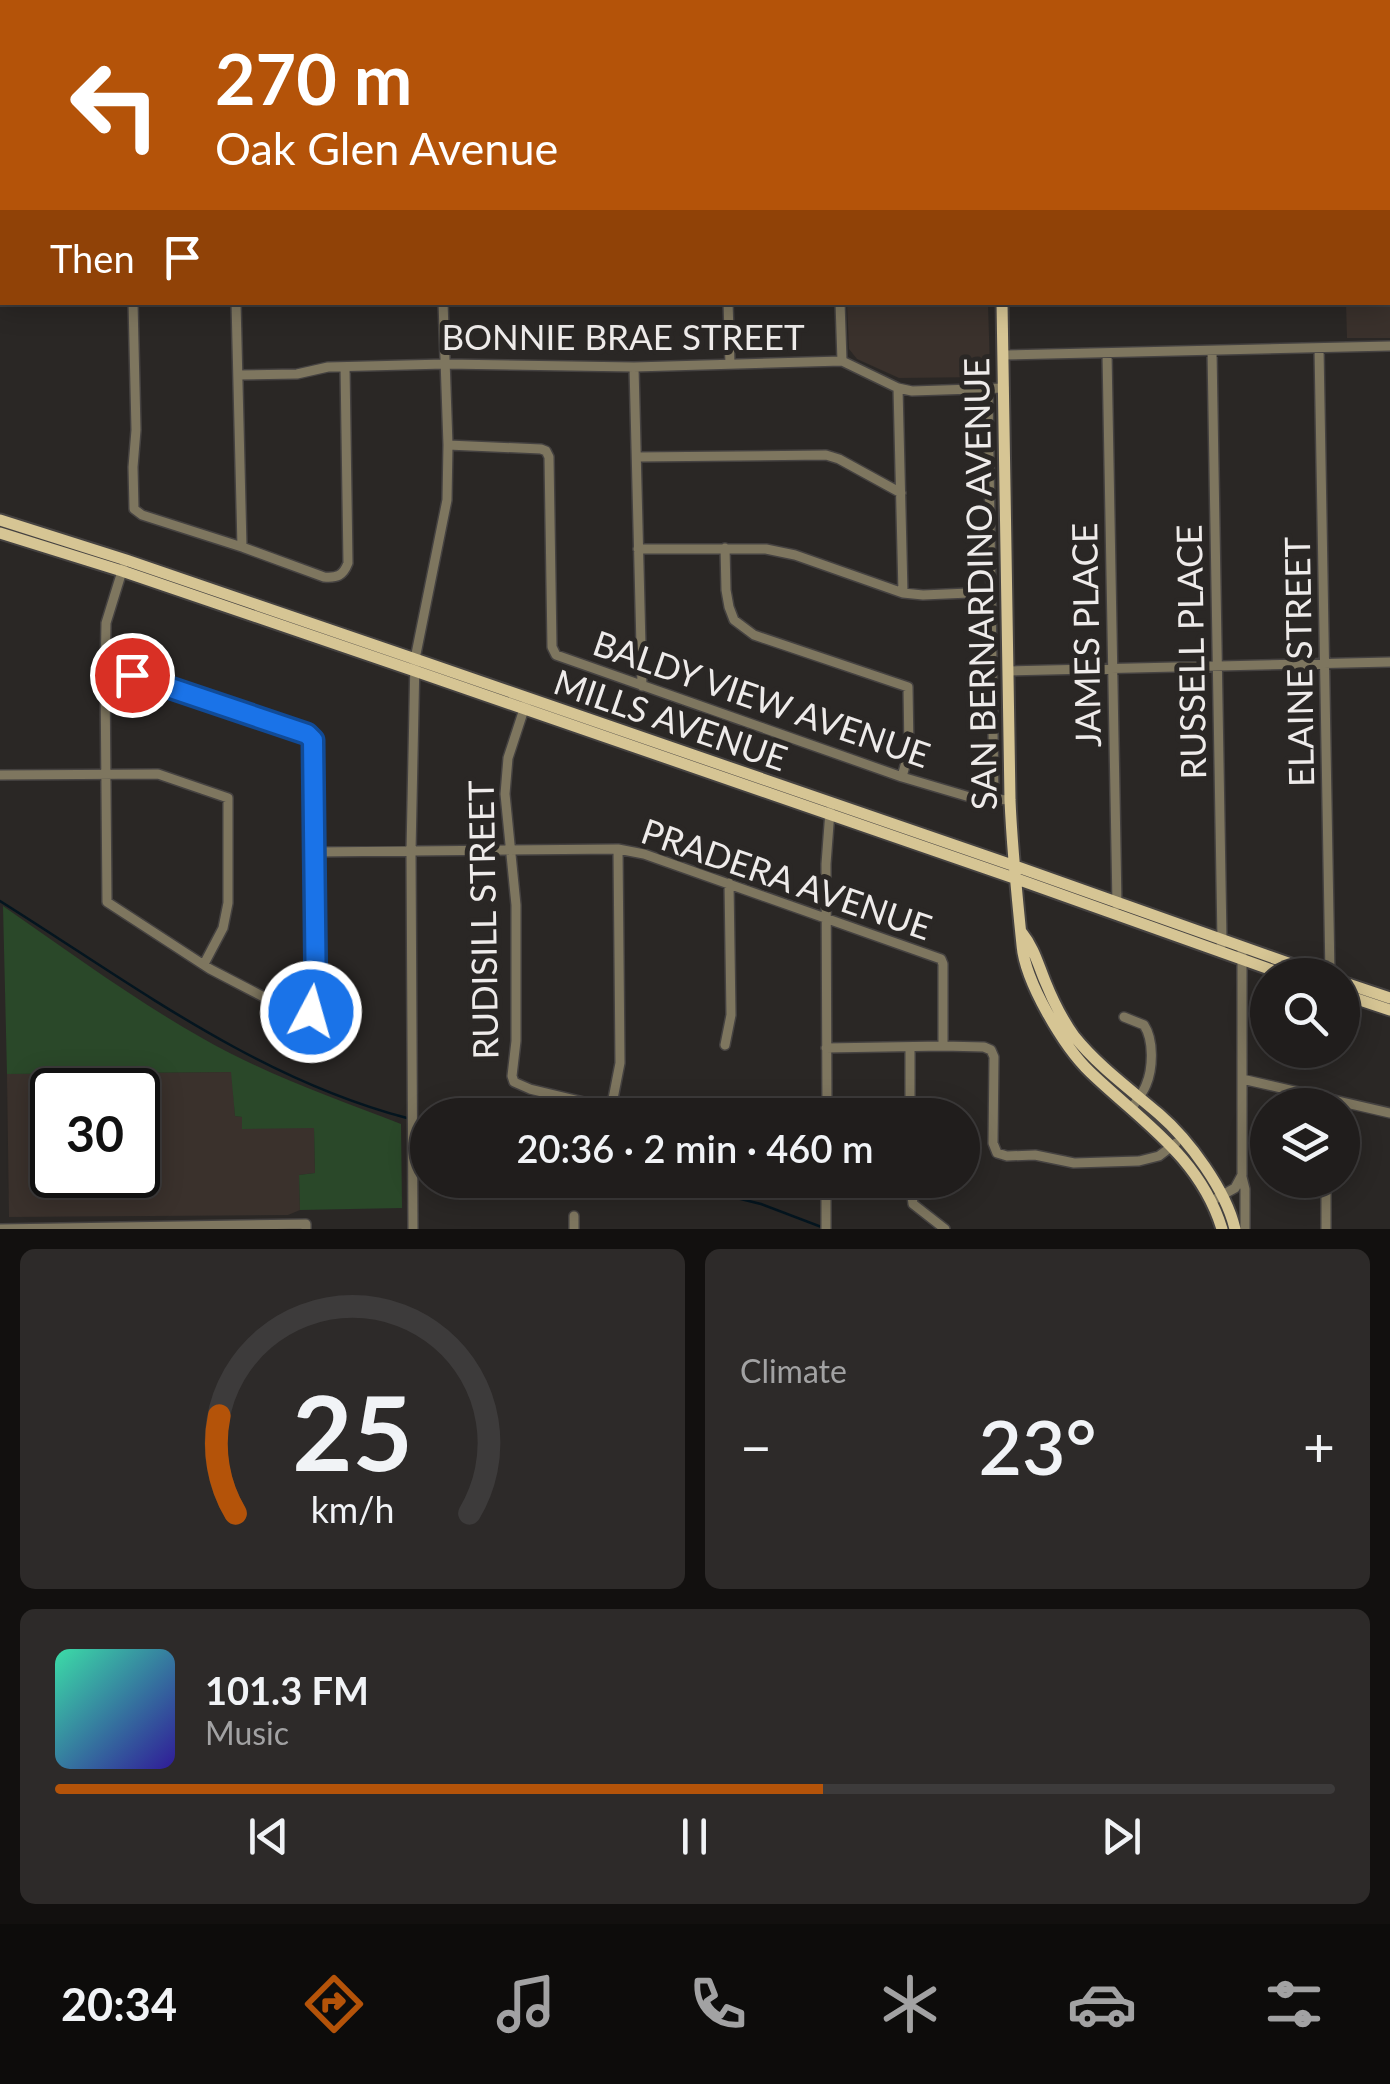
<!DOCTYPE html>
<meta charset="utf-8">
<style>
body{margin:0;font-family:Lato,sans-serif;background:#2d2a29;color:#f1f3f6;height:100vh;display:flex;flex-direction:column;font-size:38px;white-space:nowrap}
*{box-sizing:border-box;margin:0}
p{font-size:32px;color:#a2a2a3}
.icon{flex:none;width:55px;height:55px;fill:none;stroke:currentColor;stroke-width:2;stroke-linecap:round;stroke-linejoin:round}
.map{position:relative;height:1229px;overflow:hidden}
.details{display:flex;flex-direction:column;gap:20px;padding:20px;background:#12100f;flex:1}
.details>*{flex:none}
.banner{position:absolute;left:0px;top:0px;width:1390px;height:305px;box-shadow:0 5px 25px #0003,0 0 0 2px #3d3b3b;background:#b45309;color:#fff;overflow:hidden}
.tools{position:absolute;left:1250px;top:958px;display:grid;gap:20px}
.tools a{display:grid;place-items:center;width:110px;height:110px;border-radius:50%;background:#201d1c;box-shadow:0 5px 25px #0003,0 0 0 2px #3d3b3b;font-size:50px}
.speed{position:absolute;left:30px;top:1068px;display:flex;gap:20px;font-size:50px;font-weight:700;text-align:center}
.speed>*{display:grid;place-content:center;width:130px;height:130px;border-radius:50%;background:#201d1c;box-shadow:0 5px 25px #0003,0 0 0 2px #3d3b3b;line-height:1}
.speed .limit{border:5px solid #111;border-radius:15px;background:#fff;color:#111}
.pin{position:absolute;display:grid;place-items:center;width:85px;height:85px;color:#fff;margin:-42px;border:5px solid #fff;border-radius:50%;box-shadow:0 2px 10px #0007}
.me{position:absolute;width:110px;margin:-55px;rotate:6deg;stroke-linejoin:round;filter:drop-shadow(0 0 8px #0008)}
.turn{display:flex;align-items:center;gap:35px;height:210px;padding:0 50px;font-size:45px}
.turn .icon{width:130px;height:130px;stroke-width:2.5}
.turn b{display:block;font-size:70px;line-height:85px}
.then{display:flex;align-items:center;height:95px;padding:0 50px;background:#0003;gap:20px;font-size:38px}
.big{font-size:75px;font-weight:600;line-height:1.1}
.details .widget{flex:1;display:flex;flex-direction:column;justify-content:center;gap:15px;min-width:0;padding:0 35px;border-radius:15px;background:#2d2a29}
.details .dial{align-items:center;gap:0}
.dial svg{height:260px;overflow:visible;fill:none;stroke:#3d3b3b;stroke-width:7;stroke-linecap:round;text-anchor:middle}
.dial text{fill:#f1f3f6;stroke:none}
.song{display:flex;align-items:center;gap:30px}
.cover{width:120px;height:120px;border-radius:15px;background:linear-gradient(135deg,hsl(160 70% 55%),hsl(250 70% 35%))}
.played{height:10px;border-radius:5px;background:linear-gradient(90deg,#b45309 60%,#3d3b3b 60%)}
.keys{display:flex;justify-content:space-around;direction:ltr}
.heat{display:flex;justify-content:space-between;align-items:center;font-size:55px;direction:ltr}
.details .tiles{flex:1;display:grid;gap:20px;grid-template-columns:1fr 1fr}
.widget:last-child{grid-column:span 2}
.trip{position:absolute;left:410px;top:1098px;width:570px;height:100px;border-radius:50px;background:#201d1c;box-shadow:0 5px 25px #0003,0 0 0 2px #3d3b3b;font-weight:600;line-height:100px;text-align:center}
.tabs{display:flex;height:160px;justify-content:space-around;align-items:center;background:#0d0c0b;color:#a2a2a3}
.tabs .icon{width:70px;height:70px}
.tabs .selected{color:#b45309}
.tabs b{font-size:45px;color:#f1f3f6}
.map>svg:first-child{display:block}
.built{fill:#3a312c;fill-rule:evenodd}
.green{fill:#2a4829}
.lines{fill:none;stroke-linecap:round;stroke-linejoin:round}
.stream{stroke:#04151f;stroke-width:2.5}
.minor-casing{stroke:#454241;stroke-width:12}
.major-casing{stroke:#454241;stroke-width:15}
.minor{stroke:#7e765f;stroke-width:9}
.major{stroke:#d6c594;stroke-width:11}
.route-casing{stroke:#114b97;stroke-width:25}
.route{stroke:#1a73e8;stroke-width:18}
.labels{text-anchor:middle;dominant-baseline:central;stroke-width:10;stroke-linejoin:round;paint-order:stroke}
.street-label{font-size:35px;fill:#eeebea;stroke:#2a2725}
</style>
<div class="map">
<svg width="1390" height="1229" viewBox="0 0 1390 1229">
<rect width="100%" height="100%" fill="#2a2725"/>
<path class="built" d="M802,0H983V2H802Z
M1390,266V338H1347L1346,303L1388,302V267Z
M847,303H988L990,370L988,374L984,377L899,378L857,359L849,349Z
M232,1072L235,1116L314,1128L315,1173L299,1175L300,1210L288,1215L9,1217L7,1074ZM52,1090H138V1175H52Z"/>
<path class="green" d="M3,906C68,951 133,999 202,1038C265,1074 333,1098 401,1124L402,1208L300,1210L299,1175L315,1173L314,1128L242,1129V1117L235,1116L231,1072L7,1074Z"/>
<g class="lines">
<path class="stream" d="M0,901C131,983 255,1078 407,1118
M414,1120L428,1123
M664,1180L761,1204L824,1228"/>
<defs>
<path id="minor" d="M80,0V2
M339,0V2
M431,0V2
M627,0V2
M715,0V2
M1269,0V2
M1345,0V2
M1383,0V2
M533,2V0
M1388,31H1390
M1388,212H1390
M133,302L136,430L133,467L134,509L142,515L242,547L324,577C337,578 343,576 348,563L345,367
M236,302L242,547
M728,302L730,364
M840,302L842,361
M1319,348L1330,975
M1212,351L1222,940L1220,952
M1107,353L1117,905
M1003,355L1390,346
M634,367L642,686
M238,375L297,374L328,367L445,364L634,367L842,361L898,388L912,391L1004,388
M898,388L903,593
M988,389L994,800
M448,445L541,449L546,451L549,457L552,647L556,655L902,777L973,798L1010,800
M637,457L826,455L839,459L901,493
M725,548L726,590L729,607L734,620L754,635L908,687L909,750L902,777
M638,549H766L795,555L903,593L923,595L992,592
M1009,671L1390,662
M105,676L143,677L307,734L313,740L316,1007L311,1012L300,1014L285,1008L210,969L107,902L105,676L106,623L123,568
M526,703L508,758L505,794L516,905V1041L512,1076L514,1082L530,1089L638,1115
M0,775L158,774L228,798V903L223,928L204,964
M315,852L618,849L644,854L941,959L943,964V1046
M1124,1017L1144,1025C1154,1040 1153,1069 1146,1085C1143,1093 1136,1101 1132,1108
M725,1045L731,1015L729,883
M826,1048L943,1046L984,1047L991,1050L994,1057L993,1143L997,1153L1007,1156L1035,1155L1074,1163L1139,1161L1159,1156L1176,1143
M910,1048V1115
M1242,1079L1390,1113
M611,1109L620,1063L618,849
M827,1115L826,864L830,811
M1242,1177L1245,1189V1229
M910,1180L913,1204L945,1229
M1217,1198L1235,1188L1242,1175V948
M0,1229L306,1224V1229
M413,1229L411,851L415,659L447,500L448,445L443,302
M574,1229V1216
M826,1229V1180
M1326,1229V1180"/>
<path id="major" d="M997,0V2
M1388,251H1390
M0,279H2
M1002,302L1010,800C1012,849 1017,897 1022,945C1025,982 1064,1047 1090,1072C1141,1121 1200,1157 1222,1229
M0,520L126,560L415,659L1012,865L1322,975
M0,533L122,571L415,671L1014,878L1286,975
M1022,933C1034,948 1038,964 1045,981C1053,1001 1062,1019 1074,1036C1098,1066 1130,1089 1159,1114C1189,1140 1226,1190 1235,1229
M1342,982L1390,998
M1342,994L1390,1010"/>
</defs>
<use href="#minor" class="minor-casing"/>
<use href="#major" class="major-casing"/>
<use href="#minor" class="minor"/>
<use href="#major" class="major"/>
</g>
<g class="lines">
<defs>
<path id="route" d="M132,675L307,734L313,740L316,1007L311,1012"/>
</defs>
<use href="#route" class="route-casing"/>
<use href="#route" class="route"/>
</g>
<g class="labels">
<g class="street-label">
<text x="623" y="336">BONNIE BRAE STREET</text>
<text transform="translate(979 584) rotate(-91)">SAN BERNARDINO AVENUE</text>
<text transform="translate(1085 635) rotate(-91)">JAMES PLACE</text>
<text transform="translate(1190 652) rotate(-91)">RUSSELL PLACE</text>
<text transform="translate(1298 662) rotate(-91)">ELAINE STREET</text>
<text transform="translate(762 698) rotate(19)">BALDY VIEW AVENUE</text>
<text transform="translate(671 719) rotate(19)">MILLS AVENUE</text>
<text transform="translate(787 878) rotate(19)">PRADERA AVENUE</text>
<text transform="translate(482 920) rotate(-91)">RUDISILL STREET</text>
</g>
</g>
</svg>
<div class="tools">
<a><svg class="icon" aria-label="search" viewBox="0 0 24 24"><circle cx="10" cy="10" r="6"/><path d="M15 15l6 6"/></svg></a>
<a><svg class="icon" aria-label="layers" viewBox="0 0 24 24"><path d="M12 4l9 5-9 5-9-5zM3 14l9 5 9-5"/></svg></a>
</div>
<div class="speed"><div class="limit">30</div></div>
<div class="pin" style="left:132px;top:675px;background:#d93025"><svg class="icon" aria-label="arrive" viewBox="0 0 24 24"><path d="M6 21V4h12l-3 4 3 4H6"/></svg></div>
<svg class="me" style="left:311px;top:1012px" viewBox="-20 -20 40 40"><circle r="17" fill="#1a73e8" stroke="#fff" stroke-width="3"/><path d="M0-11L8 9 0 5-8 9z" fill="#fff"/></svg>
<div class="trip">20:36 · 2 min · 460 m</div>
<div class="banner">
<div class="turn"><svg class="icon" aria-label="left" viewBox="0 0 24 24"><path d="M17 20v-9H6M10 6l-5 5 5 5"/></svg><div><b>270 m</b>Oak Glen Avenue</div></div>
<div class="then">Then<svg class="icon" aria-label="arrive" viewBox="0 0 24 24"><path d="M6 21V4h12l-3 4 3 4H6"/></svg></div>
</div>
</div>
<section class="details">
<div class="tiles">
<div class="widget dial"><svg viewBox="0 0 100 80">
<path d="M14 69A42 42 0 1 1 86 69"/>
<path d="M14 69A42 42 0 0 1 9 39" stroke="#b45309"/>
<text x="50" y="56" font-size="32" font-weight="700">25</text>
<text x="50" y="72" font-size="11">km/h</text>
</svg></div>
<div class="widget"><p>Climate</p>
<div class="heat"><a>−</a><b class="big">23°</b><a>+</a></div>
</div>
<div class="widget">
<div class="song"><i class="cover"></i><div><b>101.3 FM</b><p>Music</p></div></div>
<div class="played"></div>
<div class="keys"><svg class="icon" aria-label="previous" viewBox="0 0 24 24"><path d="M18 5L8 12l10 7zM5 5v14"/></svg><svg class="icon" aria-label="pause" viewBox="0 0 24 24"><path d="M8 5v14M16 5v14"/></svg><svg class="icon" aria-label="next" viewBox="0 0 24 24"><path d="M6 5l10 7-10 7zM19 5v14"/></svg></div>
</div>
</div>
</section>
<nav class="tabs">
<b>20:34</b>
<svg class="icon selected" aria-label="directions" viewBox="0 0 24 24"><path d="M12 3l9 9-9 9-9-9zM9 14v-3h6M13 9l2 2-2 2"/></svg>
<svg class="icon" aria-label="music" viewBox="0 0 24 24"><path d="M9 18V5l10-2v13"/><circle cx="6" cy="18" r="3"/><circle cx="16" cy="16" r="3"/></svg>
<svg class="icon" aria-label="phone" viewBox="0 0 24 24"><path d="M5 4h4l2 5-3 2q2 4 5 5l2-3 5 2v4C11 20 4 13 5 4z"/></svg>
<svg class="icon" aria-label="climate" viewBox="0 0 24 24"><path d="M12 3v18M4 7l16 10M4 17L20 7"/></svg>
<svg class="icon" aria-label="car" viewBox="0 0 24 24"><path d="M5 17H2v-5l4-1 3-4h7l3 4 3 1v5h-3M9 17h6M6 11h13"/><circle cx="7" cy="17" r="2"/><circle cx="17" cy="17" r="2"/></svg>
<svg class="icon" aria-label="filters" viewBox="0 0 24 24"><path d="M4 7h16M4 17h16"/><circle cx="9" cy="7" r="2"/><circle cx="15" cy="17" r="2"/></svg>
</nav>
